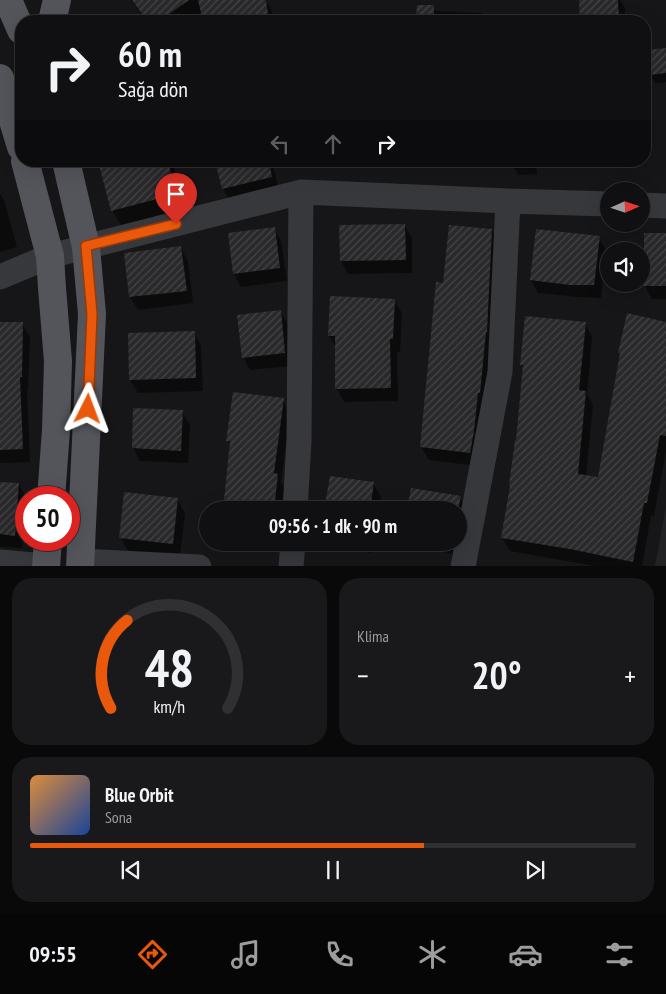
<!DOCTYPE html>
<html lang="tr">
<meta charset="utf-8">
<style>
body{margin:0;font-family:"PT Sans Narrow",sans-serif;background:#19191b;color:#f1f3f6;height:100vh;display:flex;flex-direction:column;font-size:19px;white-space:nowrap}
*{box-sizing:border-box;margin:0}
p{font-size:16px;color:#9c9d9f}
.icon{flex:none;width:28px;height:28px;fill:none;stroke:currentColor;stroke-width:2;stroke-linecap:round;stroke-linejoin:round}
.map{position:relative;height:566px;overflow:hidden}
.details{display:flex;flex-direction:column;gap:12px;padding:12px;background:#09090a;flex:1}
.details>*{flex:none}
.guide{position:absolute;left:15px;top:15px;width:636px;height:152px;border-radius:20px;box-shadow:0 5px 20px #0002,0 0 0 1px #303032;background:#101012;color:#f1f3f6;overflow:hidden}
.needle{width:32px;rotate:87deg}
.fabs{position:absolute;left:600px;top:182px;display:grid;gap:10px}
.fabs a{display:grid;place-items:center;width:50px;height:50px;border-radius:50%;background:#101012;box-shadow:0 5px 20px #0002,0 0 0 1px #303032;font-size:25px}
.speed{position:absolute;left:15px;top:486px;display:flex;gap:10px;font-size:25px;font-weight:700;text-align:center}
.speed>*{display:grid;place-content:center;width:65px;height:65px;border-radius:50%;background:#101012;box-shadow:0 5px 20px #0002,0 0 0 1px #303032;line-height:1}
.speed .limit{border:8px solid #d22;background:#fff;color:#111}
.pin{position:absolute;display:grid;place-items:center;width:42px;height:42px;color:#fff;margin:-51px -21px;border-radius:50% 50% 50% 0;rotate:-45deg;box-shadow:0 0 5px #0007}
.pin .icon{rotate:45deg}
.me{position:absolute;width:55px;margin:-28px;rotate:3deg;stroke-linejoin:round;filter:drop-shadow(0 0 4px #0008)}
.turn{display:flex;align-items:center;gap:18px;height:105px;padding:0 20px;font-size:22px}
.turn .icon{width:65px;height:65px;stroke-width:2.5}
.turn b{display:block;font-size:35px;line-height:42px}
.lanes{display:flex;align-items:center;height:48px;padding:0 20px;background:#0003;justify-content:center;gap:25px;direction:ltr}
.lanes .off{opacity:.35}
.big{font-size:38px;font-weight:700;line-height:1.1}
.details .card{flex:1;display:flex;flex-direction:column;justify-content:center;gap:8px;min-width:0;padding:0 18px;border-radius:20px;background:#19191b}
.details .dial{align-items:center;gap:0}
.dial svg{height:130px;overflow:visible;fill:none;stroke:#303032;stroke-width:7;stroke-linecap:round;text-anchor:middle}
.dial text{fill:#f1f3f6;stroke:none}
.song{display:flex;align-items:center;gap:15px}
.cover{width:60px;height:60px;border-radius:8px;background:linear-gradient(135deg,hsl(30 70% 55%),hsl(220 70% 35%))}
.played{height:5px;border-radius:2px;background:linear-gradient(90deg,#ea580c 65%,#303032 65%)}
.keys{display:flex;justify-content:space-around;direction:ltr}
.heat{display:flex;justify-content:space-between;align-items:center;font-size:28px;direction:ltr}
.details .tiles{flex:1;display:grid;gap:12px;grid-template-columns:1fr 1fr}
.card:last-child{grid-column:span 2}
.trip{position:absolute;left:199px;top:501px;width:268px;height:50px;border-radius:25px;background:#101012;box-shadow:0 5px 20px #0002,0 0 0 1px #303032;font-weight:700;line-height:50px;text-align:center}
.tab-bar{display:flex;height:80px;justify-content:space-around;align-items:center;background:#060607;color:#9c9d9f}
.tab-bar .icon{width:35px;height:35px}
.tab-bar .selected{color:#ea580c}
.tab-bar b{font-size:22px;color:#f1f3f6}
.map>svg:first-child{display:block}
.built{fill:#222225}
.shadow{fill:#0007}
.building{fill:url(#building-hatch)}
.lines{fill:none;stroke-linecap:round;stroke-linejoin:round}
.minor{stroke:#37383c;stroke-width:25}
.major{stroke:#53555b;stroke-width:28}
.route-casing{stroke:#983908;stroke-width:12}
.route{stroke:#ea580c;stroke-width:9}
</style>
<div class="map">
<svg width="666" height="567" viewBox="0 0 666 567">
<defs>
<pattern id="building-hatch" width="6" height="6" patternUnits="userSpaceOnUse" patternTransform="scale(1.25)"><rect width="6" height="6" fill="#29292c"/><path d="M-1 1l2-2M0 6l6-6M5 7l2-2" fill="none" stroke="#454548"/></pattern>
</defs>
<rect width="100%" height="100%" fill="#161618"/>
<path class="built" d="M666,506V566H655Z"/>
<path class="shadow" d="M131,0H266L273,14L275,21H204L202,12L189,21H146Z
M581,0H620L625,8V21H581Z
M418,6L433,7L436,11L482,13L487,21H418Z
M666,49V82L655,83L650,74Z
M100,161H172L185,211L122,227L112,210Z
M217,161H272L279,190L231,202L223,189Z
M355,161H422V164Z
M512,161H536L537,174L518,175L513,166Z
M0,194L4,200L17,247L0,252Z
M404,225L412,238V273L348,274L341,261L340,226Z
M274,228L281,241L287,281L241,287L234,274Z
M492,230L499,243L495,335L477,466L429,460L421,447L437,283L444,284Z
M666,234V299H652L645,286Z
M599,238L606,251L601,298L578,297L538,293L531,280Z
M181,248L188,261L193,303L138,310L130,297Z
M394,300L402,313L400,352H397L398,401L344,402L337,389L336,347L329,336Z
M280,311L288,324L292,366L250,370L243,357Z
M0,323L22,324L30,337L28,390H27L30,462L0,463Z
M585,323L592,337L587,394L593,405L586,476L599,478L621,356L619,353L666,323V451L654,516L651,515L642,567H600L510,551L502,538L511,487L524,369L521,365Z
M194,332L201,346L203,391L138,393L130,380Z
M283,400L290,413L281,482L285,488L282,510H224L231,447L228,441Z
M182,412L190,425L188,463L140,461L133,448Z
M0,483L19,484L26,498L22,548L0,547Z
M373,483L381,497L379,510H326Z
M460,497L467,510L460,555L411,547L409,542H458V510H408Z
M177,499L185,513L180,557L128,551L121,538Z
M228,542H279L278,549L229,544Z
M327,542H374L372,553L330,547Z"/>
<path class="building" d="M132,0H189L159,21H147Z
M198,0H266L268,14L264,15L266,21H203Z
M579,0H618L619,21H580Z
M417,5H434V21H416Z
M666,48V73L649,75L646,50Z
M98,161H168L176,194L111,211Z
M215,161H269L272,177L222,189Z
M405,224L406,260L340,261L339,225Z
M449,225L492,229L487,332H486L480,393H478L474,431L470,453L420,447L436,282L443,283Z
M275,227L280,268L233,274L228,233Z
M536,229L600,236L594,285H570L530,280Z
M644,233H666V286H644Z
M181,246L187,291L129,297L124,253Z
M330,296L395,299L393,339H390L391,388L335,389V336H328Z
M281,310L285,353L242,358L237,315Z
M627,313L666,322V436L660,435L647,503H644L633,562L570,549L501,538L510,486L509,485L515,440H516L523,365H520L525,316L586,322L579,390L586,391L578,474L598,477L620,353H618Z
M0,322H23L22,377H20L23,449L0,450Z
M195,331L196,378L129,380L128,333Z
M233,392L284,398L274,473L278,474L274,510H223L230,441H226Z
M133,408L183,410L181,451L132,448Z
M330,476L374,482L370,510H324Z
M0,482L19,483L15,536L0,534Z
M411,488L461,496L458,510H407Z
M124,492L178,498L173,544L119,538Z"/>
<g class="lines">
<path class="minor" d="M641,205L666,206
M0,277L50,256L301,192L508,201L609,204
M295,510L299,441L301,192
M81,561L199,567
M0,562L46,566
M291,567L293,542
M463,567L500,372L508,201"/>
<path class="major" d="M8,0L21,30
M52,21L57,0
M0,78L21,147
M25,161L50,256L52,288L58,361L56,430L51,498
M66,161L86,247L92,314L80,567
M46,567L48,540"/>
</g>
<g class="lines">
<defs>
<path id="route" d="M88,409L92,314L86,246L176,224"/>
</defs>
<use href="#route" class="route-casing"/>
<use href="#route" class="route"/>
</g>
</svg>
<div class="fabs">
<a><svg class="needle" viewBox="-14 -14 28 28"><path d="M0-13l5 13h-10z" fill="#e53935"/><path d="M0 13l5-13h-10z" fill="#9c9d9f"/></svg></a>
<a><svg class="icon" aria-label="sound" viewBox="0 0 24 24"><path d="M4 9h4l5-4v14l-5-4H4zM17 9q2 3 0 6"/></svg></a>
</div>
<div class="speed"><div class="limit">50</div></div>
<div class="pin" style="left:176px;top:224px;background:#d93025"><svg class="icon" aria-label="arrive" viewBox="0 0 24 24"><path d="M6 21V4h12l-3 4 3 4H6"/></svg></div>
<svg class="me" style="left:88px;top:409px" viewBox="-20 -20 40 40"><path d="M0-17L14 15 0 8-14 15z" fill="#ea580c" stroke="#fff" stroke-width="4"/></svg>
<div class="trip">09:56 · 1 dk · 90 m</div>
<div class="guide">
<div class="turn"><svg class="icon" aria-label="right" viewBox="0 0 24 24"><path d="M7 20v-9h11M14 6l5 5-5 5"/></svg><div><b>60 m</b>Sağa dön</div></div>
<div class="lanes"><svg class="icon off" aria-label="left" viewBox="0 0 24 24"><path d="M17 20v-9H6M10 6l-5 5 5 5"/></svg><svg class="icon off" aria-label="ahead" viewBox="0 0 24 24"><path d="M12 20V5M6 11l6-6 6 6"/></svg><svg class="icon" aria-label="right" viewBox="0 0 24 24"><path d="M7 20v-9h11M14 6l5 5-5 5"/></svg></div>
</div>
</div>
<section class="details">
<div class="tiles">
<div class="card dial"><svg viewBox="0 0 100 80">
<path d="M14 69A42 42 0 1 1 86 69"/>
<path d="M14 69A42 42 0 0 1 24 15" stroke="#ea580c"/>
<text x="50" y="56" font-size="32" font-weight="700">48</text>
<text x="50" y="72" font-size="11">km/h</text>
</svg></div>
<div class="card"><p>Klima</p>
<div class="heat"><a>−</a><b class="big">20°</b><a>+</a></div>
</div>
<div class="card">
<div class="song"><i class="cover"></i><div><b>Blue Orbit</b><p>Sona</p></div></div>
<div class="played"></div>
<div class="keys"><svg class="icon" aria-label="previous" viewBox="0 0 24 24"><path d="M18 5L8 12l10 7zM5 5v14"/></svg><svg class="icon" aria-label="pause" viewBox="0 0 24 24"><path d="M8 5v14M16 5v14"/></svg><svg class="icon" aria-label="next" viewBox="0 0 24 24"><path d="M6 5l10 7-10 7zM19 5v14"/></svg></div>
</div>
</div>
</section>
<nav class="tab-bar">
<b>09:55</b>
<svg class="icon selected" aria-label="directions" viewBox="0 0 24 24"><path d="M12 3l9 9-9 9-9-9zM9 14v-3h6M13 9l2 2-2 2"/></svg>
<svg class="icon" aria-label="music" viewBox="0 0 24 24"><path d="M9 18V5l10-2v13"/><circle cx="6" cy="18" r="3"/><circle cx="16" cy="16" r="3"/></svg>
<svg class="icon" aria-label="phone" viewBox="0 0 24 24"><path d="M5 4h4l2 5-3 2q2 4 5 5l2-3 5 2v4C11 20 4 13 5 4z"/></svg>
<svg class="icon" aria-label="climate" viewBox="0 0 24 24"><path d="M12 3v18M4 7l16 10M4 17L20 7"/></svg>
<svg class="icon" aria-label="car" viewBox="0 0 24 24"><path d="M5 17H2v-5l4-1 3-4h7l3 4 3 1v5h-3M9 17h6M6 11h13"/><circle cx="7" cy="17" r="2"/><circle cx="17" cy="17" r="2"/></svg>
<svg class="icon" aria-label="filters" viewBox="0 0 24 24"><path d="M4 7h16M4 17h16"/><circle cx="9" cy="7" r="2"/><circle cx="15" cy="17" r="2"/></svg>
</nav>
